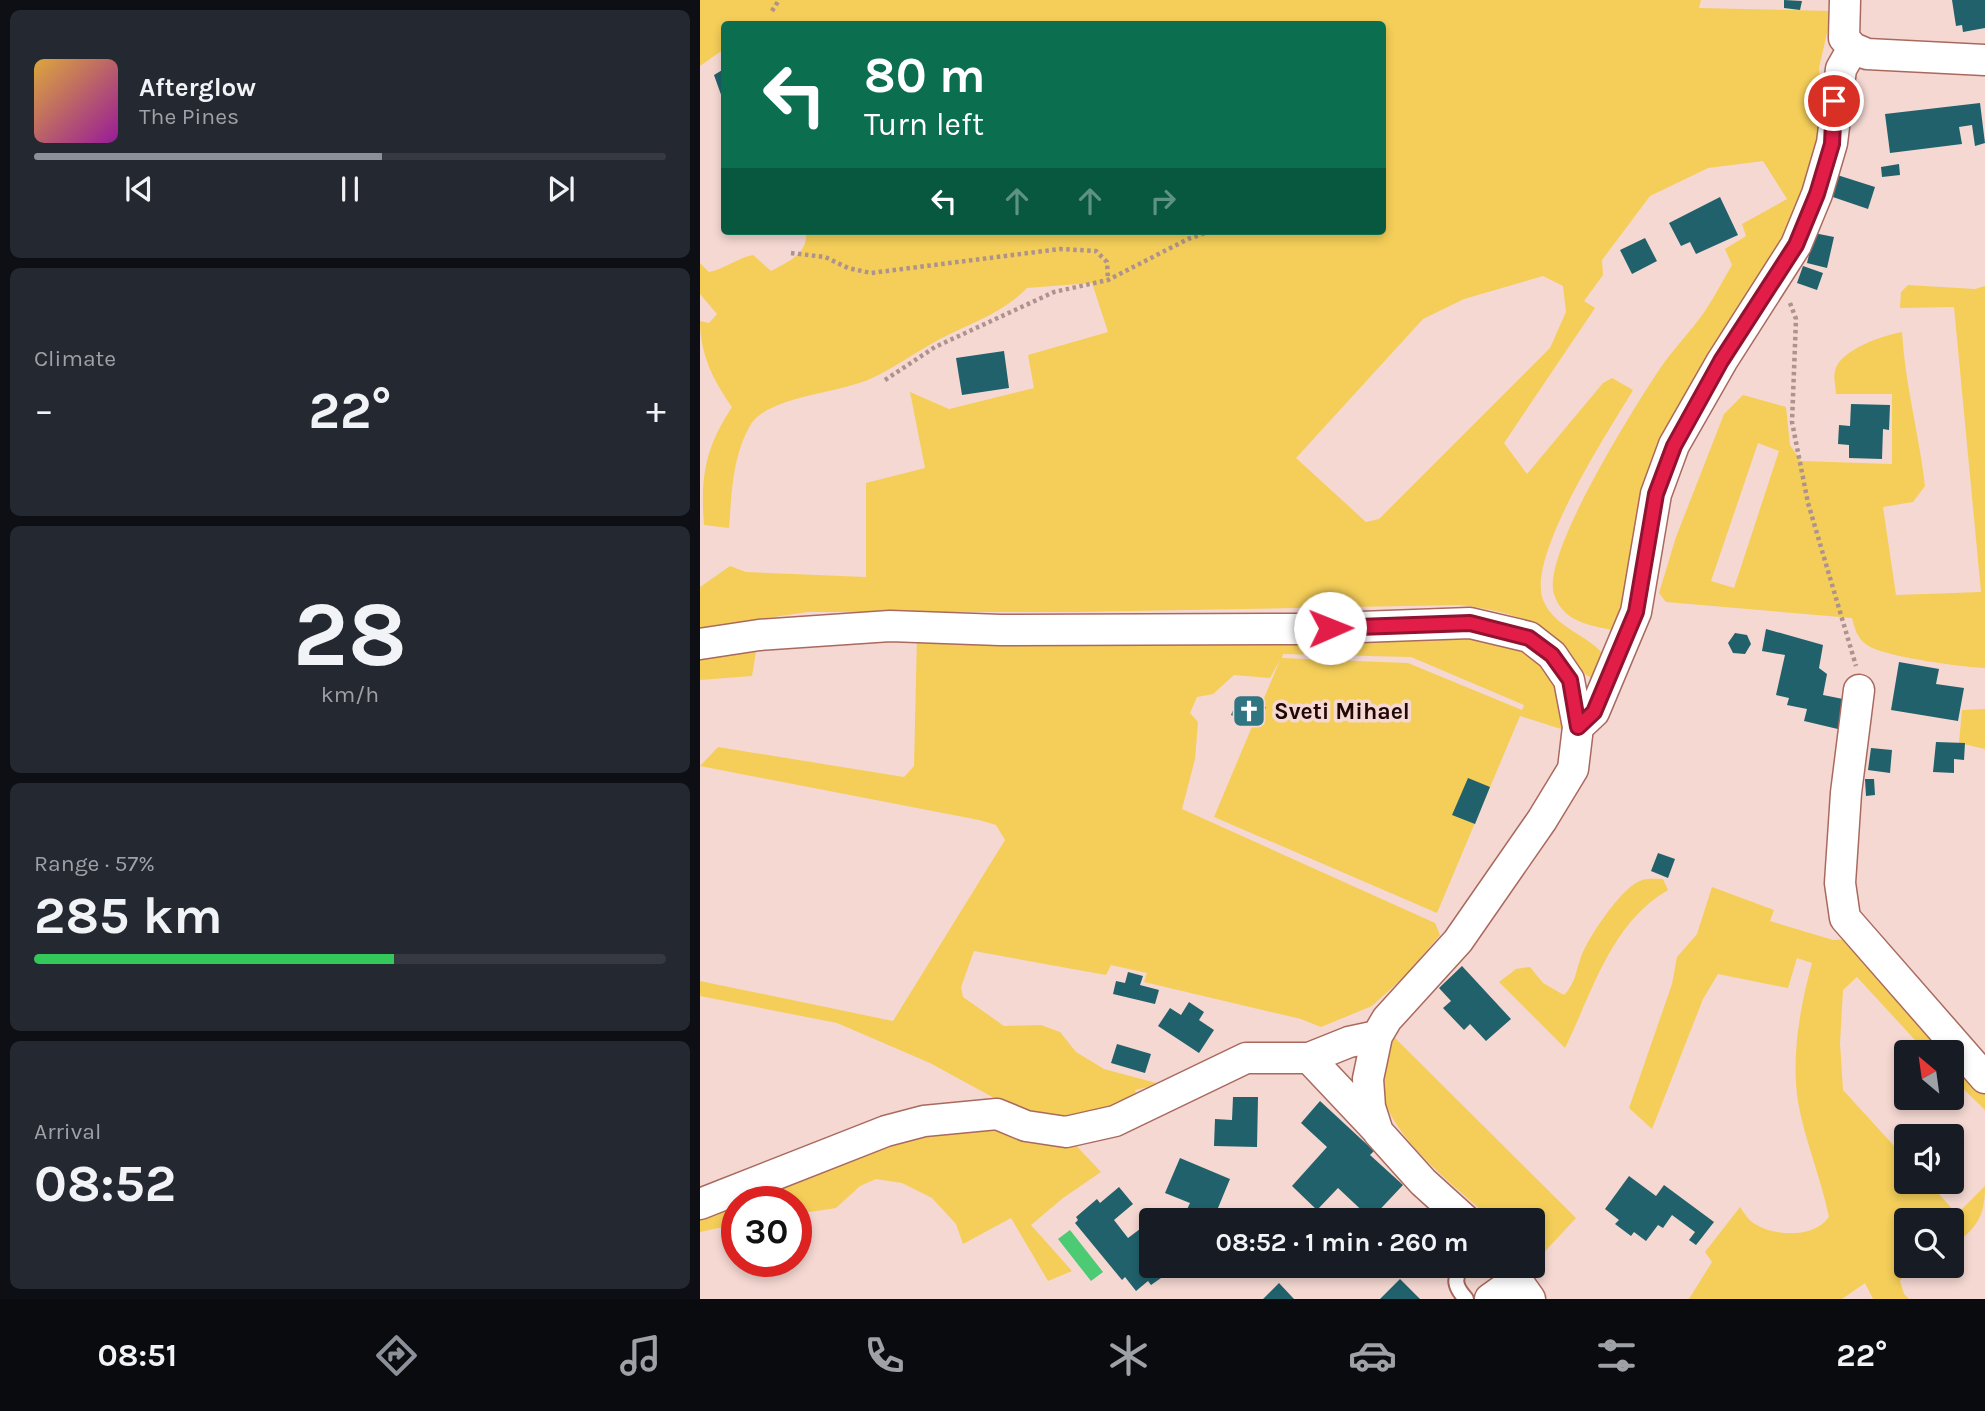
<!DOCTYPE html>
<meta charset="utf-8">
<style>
body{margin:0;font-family:Karla,sans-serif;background:#242831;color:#f1f3f6;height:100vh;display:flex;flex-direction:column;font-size:26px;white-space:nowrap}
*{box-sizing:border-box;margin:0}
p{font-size:23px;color:#9ea1a6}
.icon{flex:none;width:38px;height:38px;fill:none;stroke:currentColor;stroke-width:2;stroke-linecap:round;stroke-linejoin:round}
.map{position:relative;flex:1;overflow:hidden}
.sheet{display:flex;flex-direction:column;gap:10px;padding:10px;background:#0d0f14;width:700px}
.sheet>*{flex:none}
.top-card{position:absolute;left:21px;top:21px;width:665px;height:214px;border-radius:7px;box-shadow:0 4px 10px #0003;background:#0b6e4f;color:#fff;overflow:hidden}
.needle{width:46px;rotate:331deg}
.buttons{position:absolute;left:1194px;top:1040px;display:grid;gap:14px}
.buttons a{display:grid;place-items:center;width:70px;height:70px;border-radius:7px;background:#171b24;box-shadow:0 4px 10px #0003;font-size:35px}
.speed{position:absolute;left:21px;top:1186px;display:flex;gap:14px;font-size:35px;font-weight:700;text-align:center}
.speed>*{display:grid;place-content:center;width:91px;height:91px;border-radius:50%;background:#171b24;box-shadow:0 4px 10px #0003;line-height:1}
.speed .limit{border:10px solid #d22;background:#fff;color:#111}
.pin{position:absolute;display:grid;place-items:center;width:60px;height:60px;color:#fff;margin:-30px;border:4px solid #fff;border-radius:50%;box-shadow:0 2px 7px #0007}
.me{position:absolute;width:77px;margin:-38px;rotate:89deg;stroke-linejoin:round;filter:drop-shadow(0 0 5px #0008)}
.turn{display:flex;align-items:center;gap:24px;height:147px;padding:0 28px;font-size:32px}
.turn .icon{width:91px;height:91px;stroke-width:2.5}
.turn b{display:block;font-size:49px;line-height:60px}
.lanes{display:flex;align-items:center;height:66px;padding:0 28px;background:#0003;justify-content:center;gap:35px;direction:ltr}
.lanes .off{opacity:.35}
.big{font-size:52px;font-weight:700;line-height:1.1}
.sheet .card{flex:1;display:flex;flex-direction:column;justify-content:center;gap:10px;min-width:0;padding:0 24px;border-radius:10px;background:#242831}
.sheet .dial{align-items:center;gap:0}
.dial b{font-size:91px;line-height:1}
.song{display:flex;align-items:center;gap:21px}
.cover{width:84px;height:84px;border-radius:10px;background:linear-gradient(135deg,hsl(40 70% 55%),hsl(300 70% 35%))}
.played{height:7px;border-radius:4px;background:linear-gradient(90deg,#8c9099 55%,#363941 55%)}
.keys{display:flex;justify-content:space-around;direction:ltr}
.heat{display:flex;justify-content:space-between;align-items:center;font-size:38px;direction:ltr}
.charge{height:10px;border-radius:5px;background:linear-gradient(90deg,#34c759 57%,#363941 0)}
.trip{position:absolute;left:439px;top:1208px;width:406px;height:70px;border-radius:7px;background:#171b24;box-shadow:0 4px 10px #0003;font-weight:700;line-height:70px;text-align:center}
.tabs{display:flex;height:112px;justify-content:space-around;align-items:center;background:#090b0e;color:#9ea1a6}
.tabs .icon{width:49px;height:49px}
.tabs .active{color:#8c9099}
.tabs b{font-size:32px;color:#f1f3f6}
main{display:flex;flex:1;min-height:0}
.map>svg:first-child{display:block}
.green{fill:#f4ce59;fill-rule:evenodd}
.water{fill:#4cca74}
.building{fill:#20616c}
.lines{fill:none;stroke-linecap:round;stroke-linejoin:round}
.lane-casing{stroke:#aa695e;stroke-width:18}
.street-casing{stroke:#aa695e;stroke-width:33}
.path{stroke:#ad928d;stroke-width:4.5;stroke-dasharray:3.5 3.5;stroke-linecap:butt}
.lane{stroke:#fff;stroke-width:14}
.street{stroke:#fff;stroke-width:30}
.route-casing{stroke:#92132f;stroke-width:18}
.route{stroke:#e11d48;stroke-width:12}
.labels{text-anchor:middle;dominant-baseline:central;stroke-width:7;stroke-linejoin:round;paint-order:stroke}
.poi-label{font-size:23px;font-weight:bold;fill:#1f0705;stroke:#f5d8d2;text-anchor:start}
</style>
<main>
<section class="sheet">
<div class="card">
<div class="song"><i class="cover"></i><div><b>Afterglow</b><p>The Pines</p></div></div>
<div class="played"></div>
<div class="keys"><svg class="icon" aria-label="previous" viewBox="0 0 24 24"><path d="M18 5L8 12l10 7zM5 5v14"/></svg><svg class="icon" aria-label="pause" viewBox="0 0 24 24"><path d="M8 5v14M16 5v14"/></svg><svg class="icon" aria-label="next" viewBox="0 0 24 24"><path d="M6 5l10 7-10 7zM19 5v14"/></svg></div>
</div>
<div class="card"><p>Climate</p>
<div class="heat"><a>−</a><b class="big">22°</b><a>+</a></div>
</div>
<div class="card dial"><b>28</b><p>km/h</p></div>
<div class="card"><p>Range · 57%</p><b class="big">285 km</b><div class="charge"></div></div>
<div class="card"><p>Arrival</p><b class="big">08:52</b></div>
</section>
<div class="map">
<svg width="1285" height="1299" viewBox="0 0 1285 1299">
<rect width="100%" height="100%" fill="#f5d8d2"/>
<path class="green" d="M0,0H1001L999,8L1132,11L1119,68L1123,134L1080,258L978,423L919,631C892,626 863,623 854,594C841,555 935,406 959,370C973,349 991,331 1005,311C1015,296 1023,280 1032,265L1025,249L1046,236L1042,224L1087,199L1063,161L1008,168L950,196L902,260L903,275L884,301L895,308L804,443L827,474L903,383L912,378L933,390C910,429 823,560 844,602C856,628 886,634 903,654L895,679C876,673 876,657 862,644C835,618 796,609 759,605L374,612H108L0,628V587L30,566L46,572L166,577V483L225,468L210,392L249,409L334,388L328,355L408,332L392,283L327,288C303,313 270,323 240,339C216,352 194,368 170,379C138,393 68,397 51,424C32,457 32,492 29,528L4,525C0,475 6,447 32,407C13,380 0,354 0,321L9,323L17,314L0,294V263L9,272C25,269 37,258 53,255L71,271C88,262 109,253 106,231H682V24H24V49L0,66ZM843,276L863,286L866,312L850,348L679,519L666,522L596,458L723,319L764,299Z
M1208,285L1275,289L1285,286V668C1263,667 1184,657 1167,645C1157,638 1155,629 1152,618L966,602L959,593L976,537L1024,414L1043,395L1086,407L1090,445L1101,461L1192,464V394H1136C1136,387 1133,378 1135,371C1139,350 1184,335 1202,332C1205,384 1219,434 1225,486L1213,502L1183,507L1196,595L1281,592L1254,307L1200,308L1201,292ZM1058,443L1079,451L1034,588L1011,581Z
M794,632L842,657L859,684L874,733L820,716L737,913L514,817L580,660L570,678L534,675L513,694L497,697L490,713L498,722L495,759L482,809L735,923L740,935L706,975L672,1006L621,1027L601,1019L444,982L447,973L411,965L406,975L274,951L261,987L263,997L304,1026L341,1025L360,1032L376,1052L404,1069L460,1084L435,1090L438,1099L382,1117L362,1120L327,1116L230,1063L137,1023L0,996V981L193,1021L305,840L296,825L279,820L0,766L18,747L204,777L214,766L217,635ZM583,654L711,657L824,705L822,710L708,663L582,658Z
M57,646L52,676L0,680V652Z
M1285,709V749L1259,743L1262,710Z
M963,879L968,890C910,924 893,991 865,1048L799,982L816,969L830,967L843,983L864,995C875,983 875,975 880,960C886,940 921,888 940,881C946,878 956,879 963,879Z
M1012,887L1074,910L1070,921L1133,940L1151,939L1251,1052H1226L1157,977L1143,990L1140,1043L1143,1090L1206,1159V1181H1227L1257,1214L1285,1186C1285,1217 1277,1228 1251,1247V1220H1206V1265H1217L1207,1269L1200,1281L1204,1294L1209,1299H1173L1165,1283L1142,1299H989L1012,1262L1005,1252L1040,1207C1044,1213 1049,1221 1055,1224C1076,1237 1114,1238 1129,1217C1121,1178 1105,1141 1098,1102C1091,1056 1100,1007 1112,963L1097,958L1088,988L1018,974L1003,999L952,1129L929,1108L972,984L977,957L997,934Z
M691,1034L876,1218L836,1261L833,1258V1220H792C754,1184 681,1133 680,1077C680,1063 688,1047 691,1034Z
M1251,1052L1285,1086V1110L1251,1077Z
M250,1122L367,1136L401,1172L363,1198L331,1225L372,1271L348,1281L311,1218L263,1244L256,1224L232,1198L202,1183L176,1179L160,1186L136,1208L96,1214V1202H37V1224L0,1232V1215Z"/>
<path class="water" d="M370,1230L403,1272L391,1281L358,1239Z"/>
<path class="building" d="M1084,0L1102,1L1100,10L1084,8Z
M1252,0H1285V28L1263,32L1262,25L1256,26Z
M24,69V103L14,75Z
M1280,103L1285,143L1275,146L1272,125L1259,127L1262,144L1190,153L1185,114Z
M1199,164L1200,175L1182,177L1181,167Z
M1131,173L1175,187L1168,209L1124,194Z
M1020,197L1038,235L996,254L990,242L981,246L969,223Z
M1114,233L1134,237L1127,268L1107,263Z
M945,238L957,261L932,274L920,250Z
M1103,266L1123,273L1117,290L1097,283Z
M304,351L309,388L262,395L256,358Z
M1151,404L1190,405L1189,430L1183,429L1182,459L1149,458V445L1138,444L1139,425L1150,426Z
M1066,629L1123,645L1119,668L1127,674L1123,695L1148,700L1142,730L1104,721L1107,709L1087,705L1089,698L1076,695L1085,655L1062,651Z
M1035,633L1047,635L1051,644L1045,654L1033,653L1028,643Z
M1199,662L1239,669L1236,684L1264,688L1258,721L1191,710Z
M539,696L566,707L558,727L531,715Z
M1236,742L1265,743L1264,760L1254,759V773L1233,772Z
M1171,748L1192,750L1190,773L1168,770Z
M768,778L790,787L775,824L752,815Z
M1165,779H1174L1175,795L1166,796Z
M958,853L975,859L968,878L951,871Z
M762,966L811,1019L786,1041L770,1024L764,1030L743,1008L751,1001L739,988Z
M428,972L443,976L440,985L459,990L455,1004L413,994L416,981L425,983Z
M489,1002L504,1012L499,1020L514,1030L499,1053L458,1026L470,1008L481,1015Z
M417,1044L451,1054L445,1073L411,1063Z
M533,1097H558L557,1147L514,1146L515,1119L532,1120Z
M620,1101L674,1151L670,1155L703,1185L671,1219L638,1188L617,1210L592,1186L627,1147L601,1123Z
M480,1158L530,1179L513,1220L483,1218L490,1203L465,1193Z
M929,1176L956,1196L964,1185L1014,1222L996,1245L989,1240L995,1232L972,1215L963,1228L958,1225L946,1241L934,1232L931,1236L915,1224L919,1220L905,1209Z
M419,1187L433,1204L414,1220L428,1238L448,1223L452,1227V1243L440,1252L461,1278L451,1285L448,1281L436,1291L425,1277L422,1280L375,1223L378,1220L376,1217L397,1199L400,1203Z
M700,1279L720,1299H680Z
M579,1283L594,1299H563Z"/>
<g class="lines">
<defs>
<path id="lane" d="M764,1265C752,1278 755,1287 766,1299"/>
<path id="street" d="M1145,0L1144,38L1153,48L1167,54L1285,60
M0,644L59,635L190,626L300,630L605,629L770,623L829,637L852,655L869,680L878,727L873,769L842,820L758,941L687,1019L677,1036L668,1079L670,1107L678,1132L723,1182L765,1220
M1159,690L1146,793L1140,883L1145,918L1285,1078
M878,727L894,712L936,612L956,494L974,445L1022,361L1096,245L1117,194L1132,143L1141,69L1153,48
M609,1058L676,1129
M0,1204L186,1131L224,1121L297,1114L326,1126L366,1132L415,1121L546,1058H609L649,1042L677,1036
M806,1265L830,1299
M790,1299L818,1279"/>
</defs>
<use href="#lane" class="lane-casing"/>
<use href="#street" class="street-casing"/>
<path class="path" d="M72,11L79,0
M91,253L125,257L148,268L171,273L360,249L396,251L407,262L408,280
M1090,303L1096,319L1092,422L1108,503L1156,666
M185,380L235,347L354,292L408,280L488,239L511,231"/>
<use href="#lane" class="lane"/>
<use href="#street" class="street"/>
</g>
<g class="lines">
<defs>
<path id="route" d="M630,628L770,623L829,638L852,655L870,680L878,727L894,712L936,612L956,494L974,446L1021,361L1096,245L1117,194L1132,144L1134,101"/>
</defs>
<use href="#route" class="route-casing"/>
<use href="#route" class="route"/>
</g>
<defs>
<symbol id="church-square" viewBox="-11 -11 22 22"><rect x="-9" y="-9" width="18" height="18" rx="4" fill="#2f7682" stroke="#f5d8d2"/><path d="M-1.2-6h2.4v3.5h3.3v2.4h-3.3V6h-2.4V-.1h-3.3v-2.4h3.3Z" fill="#fff"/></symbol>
</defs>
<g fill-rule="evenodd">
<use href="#church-square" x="530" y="692" width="38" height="38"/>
</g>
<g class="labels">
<g class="poi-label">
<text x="574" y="711">Sveti Mihael</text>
</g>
</g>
</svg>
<div class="buttons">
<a><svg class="needle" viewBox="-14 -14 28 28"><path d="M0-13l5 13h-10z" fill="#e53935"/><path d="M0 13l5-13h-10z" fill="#9ea1a6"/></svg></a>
<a><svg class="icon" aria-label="sound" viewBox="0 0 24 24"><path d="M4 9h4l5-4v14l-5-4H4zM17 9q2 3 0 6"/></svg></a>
<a><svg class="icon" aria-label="search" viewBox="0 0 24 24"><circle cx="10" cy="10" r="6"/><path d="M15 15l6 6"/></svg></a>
</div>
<div class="speed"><div class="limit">30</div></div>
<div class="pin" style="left:1134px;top:101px;background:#d93025"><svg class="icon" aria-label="arrive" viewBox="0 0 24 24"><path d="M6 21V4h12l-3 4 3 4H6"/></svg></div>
<svg class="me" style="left:630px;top:628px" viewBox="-20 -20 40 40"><circle r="19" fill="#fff"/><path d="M0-13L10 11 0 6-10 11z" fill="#e11d48"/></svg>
<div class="trip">08:52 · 1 min · 260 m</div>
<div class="top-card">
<div class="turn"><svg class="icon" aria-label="left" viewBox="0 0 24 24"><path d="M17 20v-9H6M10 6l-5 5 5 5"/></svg><div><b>80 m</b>Turn left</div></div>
<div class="lanes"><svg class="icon" aria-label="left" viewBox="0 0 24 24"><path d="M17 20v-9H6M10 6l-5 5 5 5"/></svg><svg class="icon off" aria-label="ahead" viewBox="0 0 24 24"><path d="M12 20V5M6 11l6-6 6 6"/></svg><svg class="icon off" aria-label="ahead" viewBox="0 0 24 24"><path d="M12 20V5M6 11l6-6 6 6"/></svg><svg class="icon off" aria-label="right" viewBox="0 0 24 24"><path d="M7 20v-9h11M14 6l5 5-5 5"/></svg></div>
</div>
</div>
</main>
<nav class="tabs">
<b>08:51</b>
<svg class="icon active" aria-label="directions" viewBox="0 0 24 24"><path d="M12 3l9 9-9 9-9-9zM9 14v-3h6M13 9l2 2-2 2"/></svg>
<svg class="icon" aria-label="music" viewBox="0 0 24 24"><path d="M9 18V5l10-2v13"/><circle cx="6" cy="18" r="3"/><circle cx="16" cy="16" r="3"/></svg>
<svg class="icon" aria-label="phone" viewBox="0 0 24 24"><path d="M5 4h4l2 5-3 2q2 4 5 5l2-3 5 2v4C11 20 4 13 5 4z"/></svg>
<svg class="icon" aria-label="climate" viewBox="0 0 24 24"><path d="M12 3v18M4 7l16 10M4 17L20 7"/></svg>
<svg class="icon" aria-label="car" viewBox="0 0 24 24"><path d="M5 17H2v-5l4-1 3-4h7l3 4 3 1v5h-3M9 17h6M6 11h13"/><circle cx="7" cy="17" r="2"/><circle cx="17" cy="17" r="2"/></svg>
<svg class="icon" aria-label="filters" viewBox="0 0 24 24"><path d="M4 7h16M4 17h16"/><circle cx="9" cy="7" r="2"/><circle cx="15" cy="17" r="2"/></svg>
<b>22°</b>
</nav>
